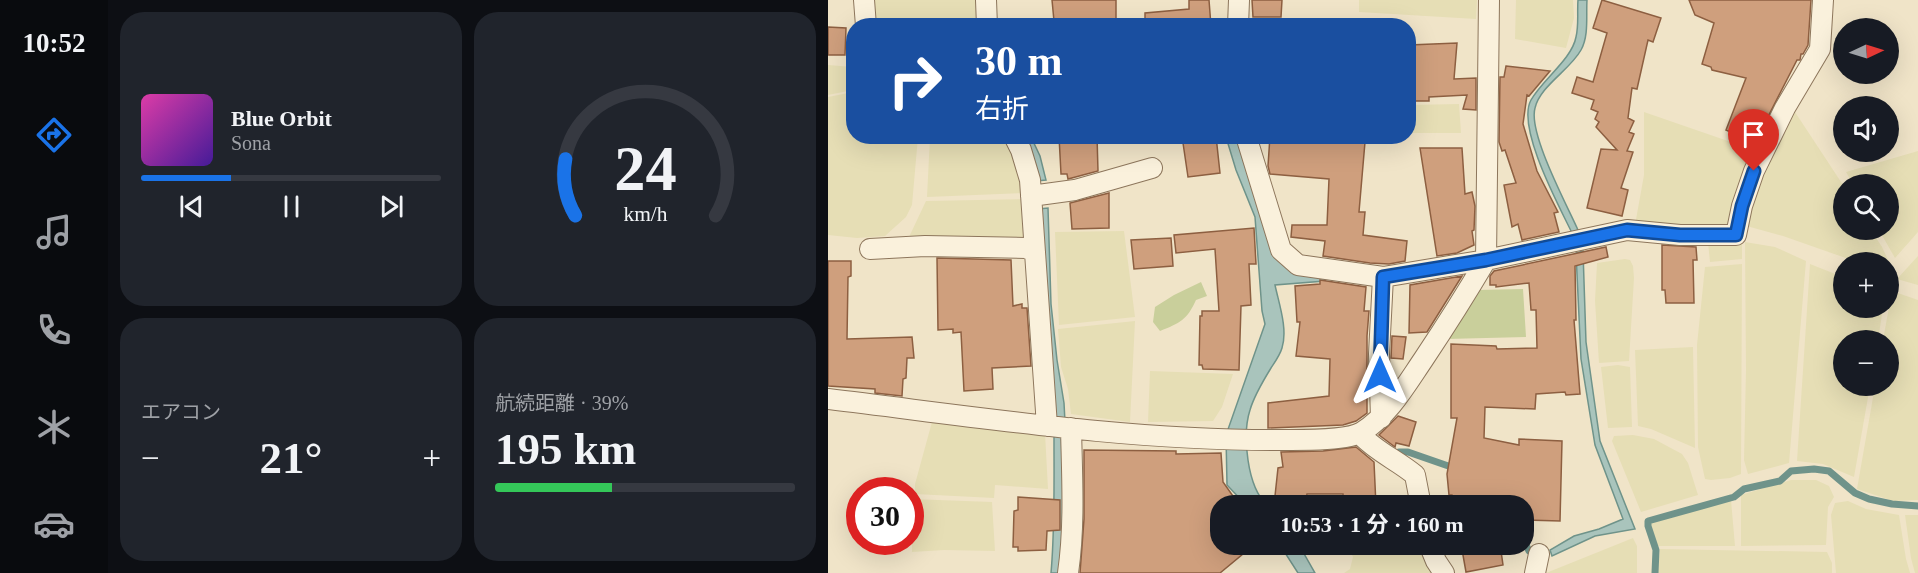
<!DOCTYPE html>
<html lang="ja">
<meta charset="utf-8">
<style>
body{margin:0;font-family:"Times New Roman","Noto Sans JP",serif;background:#20242c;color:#f1f3f6;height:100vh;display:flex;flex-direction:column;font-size:22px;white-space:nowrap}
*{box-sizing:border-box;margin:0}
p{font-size:20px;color:#9ea1a6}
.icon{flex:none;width:33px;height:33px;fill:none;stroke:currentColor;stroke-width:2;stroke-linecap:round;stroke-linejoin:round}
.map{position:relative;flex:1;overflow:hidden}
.sheet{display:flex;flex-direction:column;gap:12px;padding:12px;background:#0d0f14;width:720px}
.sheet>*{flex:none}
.hud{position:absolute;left:18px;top:18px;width:570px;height:126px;border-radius:24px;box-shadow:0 6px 24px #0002;background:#1a4fa0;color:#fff;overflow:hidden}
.needle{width:39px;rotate:86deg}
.controls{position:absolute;left:1005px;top:18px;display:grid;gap:12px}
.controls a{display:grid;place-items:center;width:66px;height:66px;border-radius:50%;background:#171b24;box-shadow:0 6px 24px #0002;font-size:30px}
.speed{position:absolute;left:18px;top:477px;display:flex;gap:12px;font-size:30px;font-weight:700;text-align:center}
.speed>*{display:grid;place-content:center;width:78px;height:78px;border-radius:50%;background:#171b24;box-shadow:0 6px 24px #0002;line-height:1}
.speed .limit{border:9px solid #d22;background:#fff;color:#111}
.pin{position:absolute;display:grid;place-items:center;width:51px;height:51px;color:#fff;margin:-62px -26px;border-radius:50% 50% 50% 0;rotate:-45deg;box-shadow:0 0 6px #0007}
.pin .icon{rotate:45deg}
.me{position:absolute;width:66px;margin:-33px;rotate:0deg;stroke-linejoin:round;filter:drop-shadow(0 0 4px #0008)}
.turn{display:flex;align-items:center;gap:21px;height:126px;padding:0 30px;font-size:27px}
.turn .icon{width:78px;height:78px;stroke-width:2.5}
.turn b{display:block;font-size:42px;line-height:51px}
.big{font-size:45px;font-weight:700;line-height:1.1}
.sheet .card{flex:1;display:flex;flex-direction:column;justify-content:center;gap:9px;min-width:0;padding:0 21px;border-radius:24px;background:#20242c}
.sheet .dial{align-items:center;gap:0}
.dial svg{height:156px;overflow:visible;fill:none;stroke:#363941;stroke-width:7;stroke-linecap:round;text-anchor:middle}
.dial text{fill:#f1f3f6;stroke:none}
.song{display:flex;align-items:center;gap:18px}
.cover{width:72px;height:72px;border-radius:9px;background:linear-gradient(135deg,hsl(320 70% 55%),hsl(260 70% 35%))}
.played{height:6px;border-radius:3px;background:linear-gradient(90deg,#1a73e8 30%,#363941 30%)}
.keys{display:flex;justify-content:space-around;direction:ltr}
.heat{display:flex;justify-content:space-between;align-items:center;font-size:33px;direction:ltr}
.charge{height:9px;border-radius:4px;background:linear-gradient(90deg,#34c759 39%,#363941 0)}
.sheet .tiles{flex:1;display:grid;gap:12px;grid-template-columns:repeat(2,1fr)}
.trip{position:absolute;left:382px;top:495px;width:324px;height:60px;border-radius:24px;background:#171b24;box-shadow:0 6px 24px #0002;font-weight:700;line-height:60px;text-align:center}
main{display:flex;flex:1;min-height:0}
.tab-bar{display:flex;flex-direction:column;width:108px;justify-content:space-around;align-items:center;background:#090b0e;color:#9ea1a6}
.tab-bar .icon{width:42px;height:42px}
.tab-bar .on{color:#1a73e8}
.tab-bar b{font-size:27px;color:#f1f3f6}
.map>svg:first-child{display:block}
.farmland{fill:#e6deb5}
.green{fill:#c9cf9b}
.water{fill:#a9c4bc;stroke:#6f938a;stroke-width:1.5}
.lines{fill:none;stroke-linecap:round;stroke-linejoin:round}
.stream{stroke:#6f938a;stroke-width:7}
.building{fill:#cf9f7d;stroke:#8d5f41;stroke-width:1.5}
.street-casing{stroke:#8d765c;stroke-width:22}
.street{stroke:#faf1dc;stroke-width:20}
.route-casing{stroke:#114b97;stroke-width:15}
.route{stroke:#1a73e8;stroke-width:10}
</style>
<main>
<nav class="tab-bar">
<b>10:52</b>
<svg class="icon on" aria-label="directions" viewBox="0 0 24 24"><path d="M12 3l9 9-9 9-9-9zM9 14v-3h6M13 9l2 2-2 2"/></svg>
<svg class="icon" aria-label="music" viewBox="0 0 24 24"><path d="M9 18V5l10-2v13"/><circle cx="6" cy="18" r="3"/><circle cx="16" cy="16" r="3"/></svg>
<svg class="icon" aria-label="phone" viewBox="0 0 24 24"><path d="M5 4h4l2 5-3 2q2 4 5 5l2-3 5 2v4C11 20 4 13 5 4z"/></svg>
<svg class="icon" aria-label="climate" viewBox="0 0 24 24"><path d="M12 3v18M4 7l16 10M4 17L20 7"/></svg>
<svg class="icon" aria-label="car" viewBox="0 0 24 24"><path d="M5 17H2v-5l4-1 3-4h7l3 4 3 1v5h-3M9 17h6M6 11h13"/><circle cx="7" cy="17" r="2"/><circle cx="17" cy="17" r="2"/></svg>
</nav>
<section class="sheet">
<div class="tiles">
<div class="card">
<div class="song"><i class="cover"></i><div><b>Blue Orbit</b><p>Sona</p></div></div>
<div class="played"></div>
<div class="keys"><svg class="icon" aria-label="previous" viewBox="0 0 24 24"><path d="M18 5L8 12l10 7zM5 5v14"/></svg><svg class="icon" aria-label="pause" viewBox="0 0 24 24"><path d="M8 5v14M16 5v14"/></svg><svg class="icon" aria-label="next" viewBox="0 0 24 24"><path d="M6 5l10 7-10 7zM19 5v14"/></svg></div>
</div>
<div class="card dial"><svg viewBox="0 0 100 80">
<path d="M14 69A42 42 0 1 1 86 69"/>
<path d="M14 69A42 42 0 0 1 9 40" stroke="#1a73e8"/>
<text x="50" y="56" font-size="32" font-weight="700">24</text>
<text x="50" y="72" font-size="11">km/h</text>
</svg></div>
<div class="card"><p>エアコン</p>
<div class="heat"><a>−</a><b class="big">21°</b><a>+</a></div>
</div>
<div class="card"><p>航続距離 · 39%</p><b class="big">195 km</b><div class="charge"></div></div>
</div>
</section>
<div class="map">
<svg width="1090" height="573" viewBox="0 0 1090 573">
<rect width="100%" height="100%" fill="#f0e4c8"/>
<path class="farmland" d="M42,0H150L149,25H43Z
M531,0H649L648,19L531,12Z
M688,0H745L746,18L738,48L687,39Z
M0,65L25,67V90L0,95Z
M25,92L26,136L90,137L84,205L78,217L57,236L29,238L0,235V97Z
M631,104L633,133H581V105Z
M965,109L1015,185L1016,230H1043L1054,247L1061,262V266L1060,262H1029L955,236L915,225V212Z
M816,112L923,149L902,227L807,225L816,175Z
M102,137H178L184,146L197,193L99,197Z
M1090,151V232L1067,258L1051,230H1060V184H1025L1018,172Z
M197,199V239L81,237L98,201Z
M296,231L307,317L231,325L227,232Z
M880,242H914V259L882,262Z
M917,242L947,247L978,261L961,463L920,474L916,460L918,370Z
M1090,256V285L1069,279Z
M797,259L802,260L805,266L806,278L801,361L771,363L767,301L769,263Z
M914,264L913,474L902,478L883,480L877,479L870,447L869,345L877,267Z
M982,264L1015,277L1016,308H1055L1050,340H1016V386H1042L1026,477L995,464L969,461Z
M1064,291L1090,300V500L1065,501L1029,489L1047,386H1060V340H1055Z
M307,321L302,422L243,414L240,389L233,367L230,329Z
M865,347L867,448L823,429L810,426L807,350Z
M790,365L802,367L804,427L780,428L773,367Z
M322,371L405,374L394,407L385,421L320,422Z
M104,422L217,433L220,489L167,485L166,498L87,494V484Z
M805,435L826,439L854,454L860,463L870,495L813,512L784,441L786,436Z
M963,480H988L1001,486L1006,497L1000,507L998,545L913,546V495Z
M83,499L164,502L167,551L116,550L84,552Z
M903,500L907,546H829L822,523Z
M1020,501L1038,509L1071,515L1078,559L1082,573H1008L1003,515L1007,503Z
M1077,515H1090V573H1087L1083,558Z
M805,538L809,546V573H718Z
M519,544L594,545L610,573H516L522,569L525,557Z
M832,549L999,552L1004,563V573H830Z"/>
<path class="green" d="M373,282L379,296L368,300C359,320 352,323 332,331L325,322L327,307L346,295Z
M695,289L698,337L618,339L649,290Z"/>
<path class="water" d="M750,0H759C758,16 761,36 753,50C742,70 712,86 707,108C700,133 739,205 750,230L744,233C731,206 688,127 703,100C714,80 744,59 748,37C751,25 749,12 750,0Z
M192,137H203L212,156L218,180L208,181Z
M398,137H414L445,240L497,275V281L447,285C451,304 460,329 454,348C452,355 447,362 443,368C435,381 426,396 422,410C414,435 419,487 439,505H418L399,485L398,435L437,324L434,311L427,217L408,170Z
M220,208L223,304L229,360L236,403L238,441L234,573H223C227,528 226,484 226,439C226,426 230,414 225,402L210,209Z
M755,251L758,342L772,441L807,529L767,536L724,556L722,550L746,536L771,529L795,519L767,445L753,359L748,253Z
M452,545H471L487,573H470Z"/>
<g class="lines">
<path class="stream" d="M571,452H580L629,469
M696,541L701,551
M827,573L828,550L820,526V521L906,497L916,489L952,481L963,471L986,469L1001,471L1027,493L1041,499L1064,504L1090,506"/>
</g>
<path class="building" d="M224,0H288V26H229V22L226,21Z
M361,0H381L383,26H317V13L361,9Z
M424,0H454L453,17H425Z
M774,0L833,18L825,42L820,40L809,89L804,88L800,118L806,121L801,132L806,134L799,151L805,152L793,188L800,190L794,216L759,208L773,149L789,150L768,127L771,122L767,119L770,112L763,109L766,100L744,93L749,77L765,82L779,33L765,28Z
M861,0H983L980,45L975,54H973L972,60H969L927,142L898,130L918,78L884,70L883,67L874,64L886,23L867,15Z
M0,27L18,28L17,55H0Z
M629,43L626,79L648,78V110L635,109L639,95L601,97V101H584L581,45Z
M678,66L722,71L701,96L699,95L695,124L709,171L730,212L726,213L731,232L694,240L690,224L684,227L676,185L688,183L677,150L674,151L671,142L672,77H676Z
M231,136H269L270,171L240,179L239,174H233Z
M361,136H388L392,173L360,177L355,143L362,142Z
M442,136L537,142L531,212H537L535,235L579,241L577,261L561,264L542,263L495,256L497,241L463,237L464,225H499L501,179L442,174L440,166Z
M592,148H634L637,194L644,192L647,206L646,230L644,231L646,245L629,253L609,256Z
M281,193V228L244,229L242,203Z
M426,228L428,264H421L423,305L413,306L411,370L375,369L374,365H371L372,316H374V311H391L387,249L348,253L346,235Z
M343,238L345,266L306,269L303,240Z
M834,245L868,247L869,260H865L866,303H838L837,290H834Z
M778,247L780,257L747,266L748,320H746L752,394L738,395L737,392L708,394L707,409L657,407L656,438L691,445V439L734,441L732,521L698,520V506H626L624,495H621L619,474L629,418H623V344L668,346L669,349L709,348L708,310H703L701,283L668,287V285H662V276L666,271Z
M109,258L183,260L185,306L194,304V308H199L203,366L164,368L165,389L136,391L133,332L125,333V329L110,330Z
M0,261H23V276L20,277L19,339L84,337L86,358H79L78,378L75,379L74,396L47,393V389L0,386Z
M634,276L599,332L581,333L582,285Z
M492,280L538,287L536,311H541L539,336V413L528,421L515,425L440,428V403L501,396L502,359L468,356L472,322H469L467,286L492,284Z
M564,336L578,337L575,359L563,358Z
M570,416L588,422L581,446L568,443L567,447L551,435Z
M528,447L546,462L548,506H516L515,494H479L478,498L447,496L450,468L455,467L453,452L495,451Z
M256,450L348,451V454L393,453L395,482L412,506H393V544H427L392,573H252L256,519Z
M190,497L232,500V530L219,531L218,550L190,551V547H185L186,511L190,510Z
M633,544H672L675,565L638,572Z"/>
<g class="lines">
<defs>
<path id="street" d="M36,0L38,26
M158,0L159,26
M410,26L411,0
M186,136L193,150L202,180L219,426
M418,136L453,250L470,265L555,277L551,354L553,418
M203,196L247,190L324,168
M42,249L97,246L198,248L207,252
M555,277L658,260L799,230L852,235H908L914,206L926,171L957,108L992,49L995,0
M0,399C150,417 302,441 453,440C471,440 519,441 534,432C560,416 578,385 595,360C617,327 638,294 658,260L661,0
M532,434C547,451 569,460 587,475L593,506
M601,544L608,561L616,573
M240,573C247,525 244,476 243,428
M707,573L711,554"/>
</defs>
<use href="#street" class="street-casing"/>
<use href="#street" class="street"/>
</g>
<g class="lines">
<defs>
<path id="route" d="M552,375L555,277L658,260L799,230L852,235H908L914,206L926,171"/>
</defs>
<use href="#route" class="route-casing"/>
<use href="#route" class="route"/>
</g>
</svg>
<div class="controls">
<a><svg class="needle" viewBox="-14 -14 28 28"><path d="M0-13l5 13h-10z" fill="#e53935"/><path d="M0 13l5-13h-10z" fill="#9ea1a6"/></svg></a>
<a><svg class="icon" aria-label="sound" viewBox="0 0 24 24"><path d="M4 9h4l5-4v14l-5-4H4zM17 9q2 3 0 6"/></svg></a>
<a><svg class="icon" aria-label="search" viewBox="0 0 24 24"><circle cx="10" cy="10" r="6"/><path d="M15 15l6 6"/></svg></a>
<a>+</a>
<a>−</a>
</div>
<div class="speed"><div class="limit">30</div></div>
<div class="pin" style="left:926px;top:171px;background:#d93025"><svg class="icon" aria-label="arrive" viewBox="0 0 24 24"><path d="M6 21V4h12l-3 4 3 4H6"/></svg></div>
<svg class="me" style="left:552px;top:375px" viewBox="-20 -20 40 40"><path d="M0-17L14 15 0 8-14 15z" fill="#1a73e8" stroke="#fff" stroke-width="4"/></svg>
<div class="trip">10:53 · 1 分 · 160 m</div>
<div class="hud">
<div class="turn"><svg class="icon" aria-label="right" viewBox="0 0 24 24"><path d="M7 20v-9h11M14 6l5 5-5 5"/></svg><div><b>30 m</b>右折</div></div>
</div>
</div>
</main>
